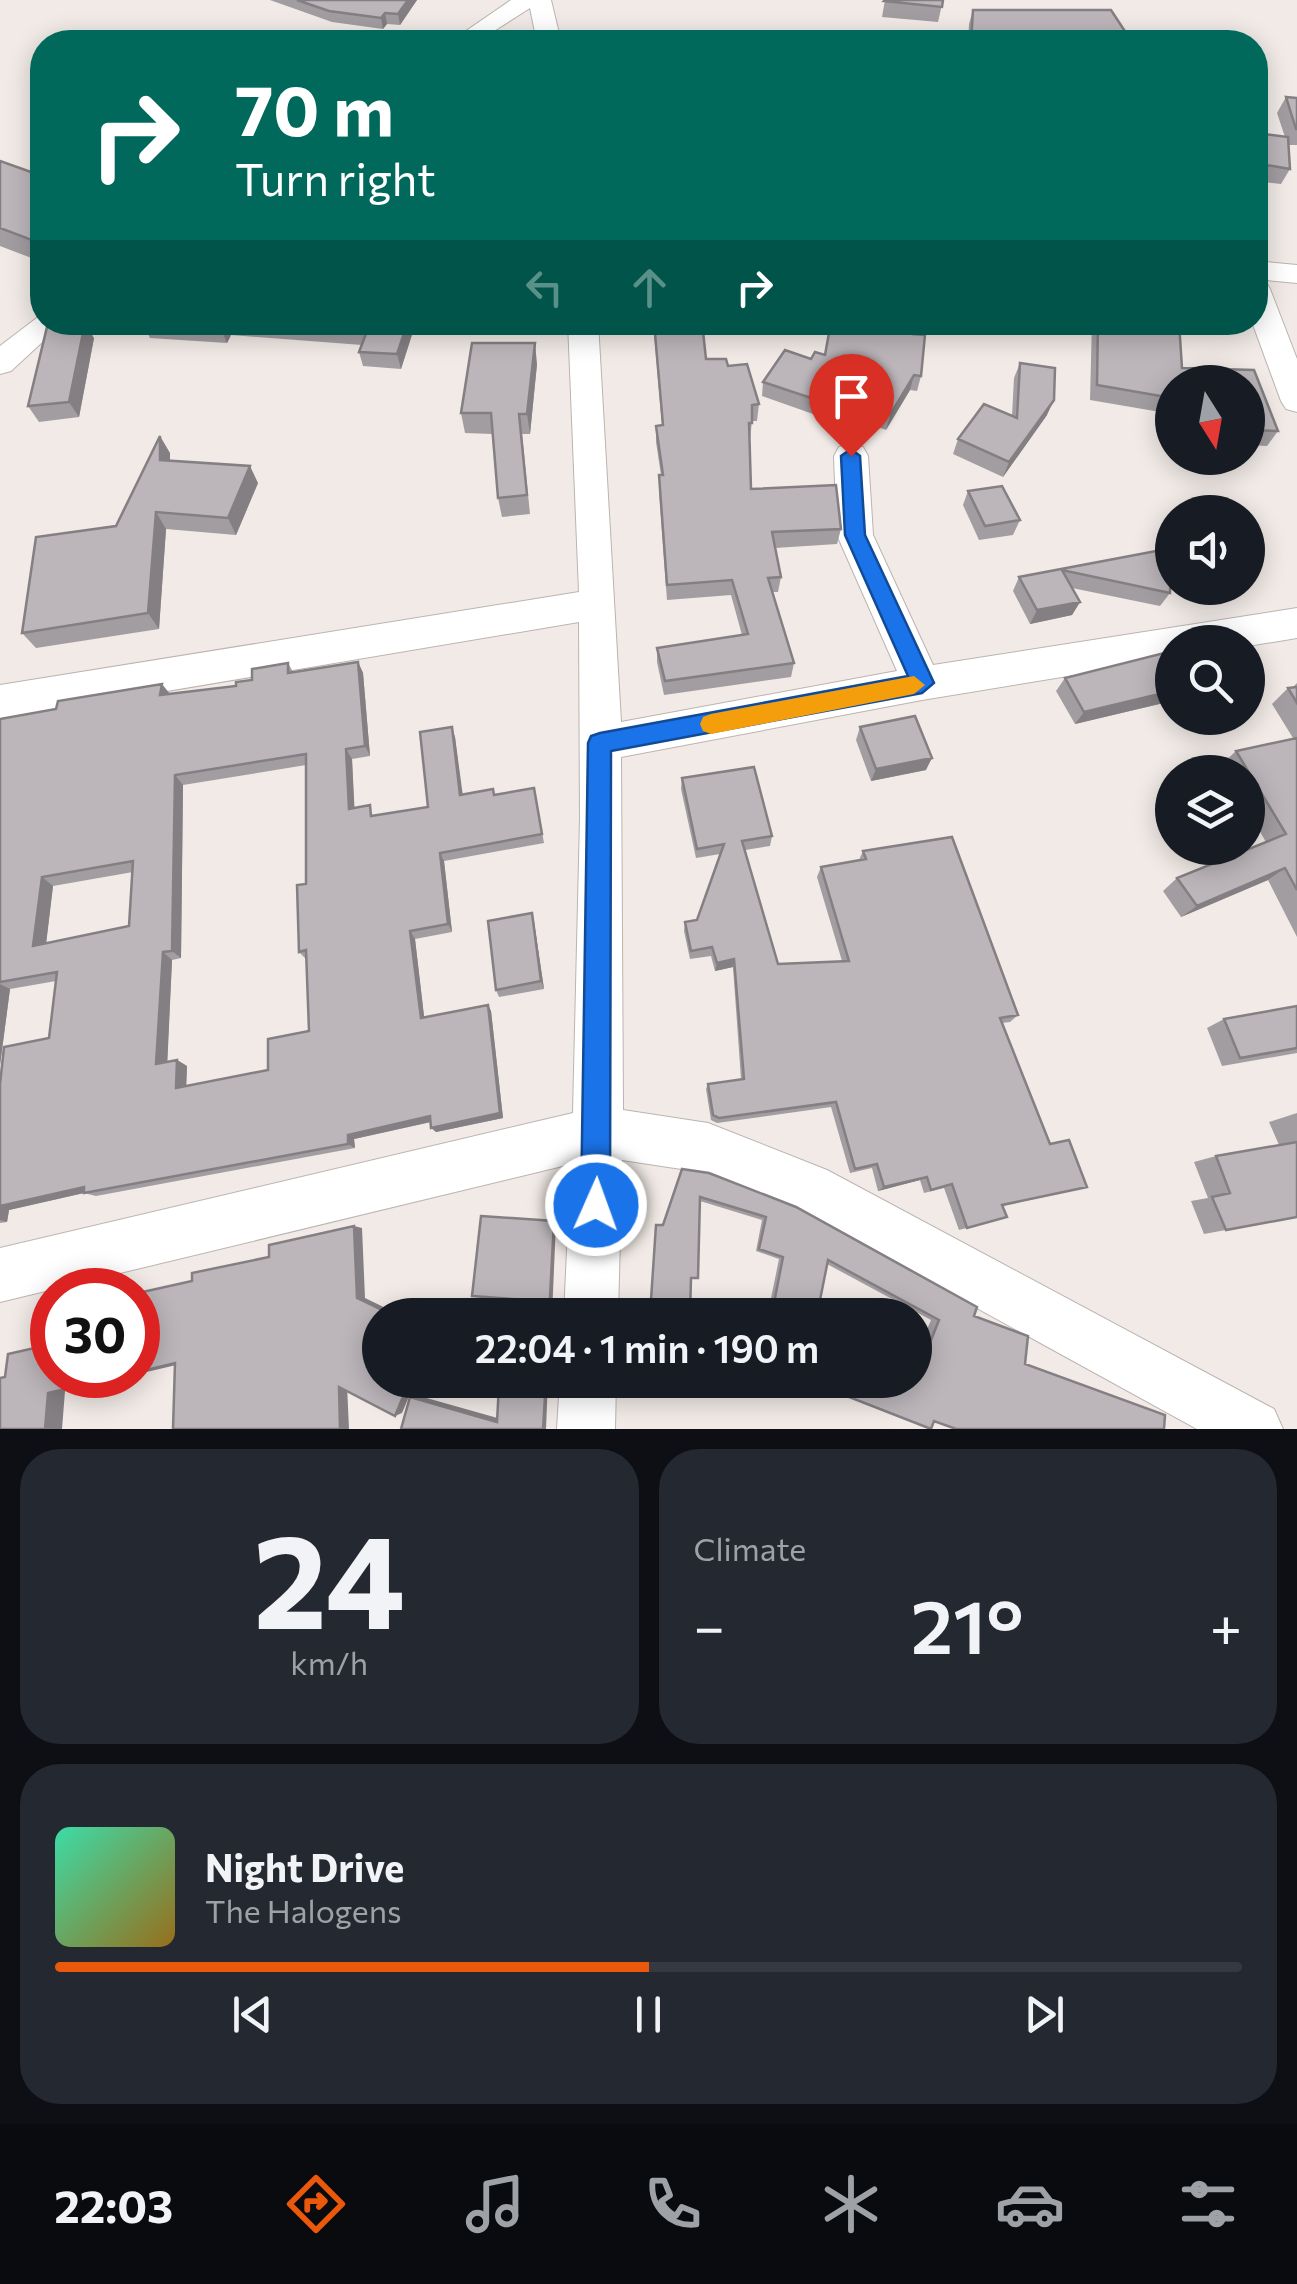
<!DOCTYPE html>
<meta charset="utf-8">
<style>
body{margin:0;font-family:Commissioner,sans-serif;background:#242831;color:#f1f3f6;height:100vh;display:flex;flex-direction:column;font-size:38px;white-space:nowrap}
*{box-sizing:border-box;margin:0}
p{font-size:32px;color:#9ea1a6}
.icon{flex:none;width:55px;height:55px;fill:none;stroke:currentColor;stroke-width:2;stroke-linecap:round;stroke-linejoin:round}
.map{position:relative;height:1429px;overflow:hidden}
.sheet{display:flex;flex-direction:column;gap:20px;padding:20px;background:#0d0f14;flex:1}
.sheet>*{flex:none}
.guide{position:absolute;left:30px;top:30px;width:1238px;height:305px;border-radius:40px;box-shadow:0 5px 25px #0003;background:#00695c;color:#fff;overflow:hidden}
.needle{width:65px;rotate:169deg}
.tools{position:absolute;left:1155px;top:365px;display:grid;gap:20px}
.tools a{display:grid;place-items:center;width:110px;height:110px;border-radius:50%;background:#171b24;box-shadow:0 5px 25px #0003;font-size:50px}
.speed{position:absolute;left:30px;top:1268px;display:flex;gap:20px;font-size:50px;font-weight:700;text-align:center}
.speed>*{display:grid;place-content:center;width:130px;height:130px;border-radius:50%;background:#171b24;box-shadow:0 5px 25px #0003;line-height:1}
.speed .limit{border:15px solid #d22;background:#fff;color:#111}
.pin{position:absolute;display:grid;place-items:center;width:85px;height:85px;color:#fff;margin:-102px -42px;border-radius:50% 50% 50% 0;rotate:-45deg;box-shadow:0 0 10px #0007}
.pin .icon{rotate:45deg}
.me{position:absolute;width:110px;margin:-55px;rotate:2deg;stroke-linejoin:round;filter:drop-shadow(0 0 8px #0008)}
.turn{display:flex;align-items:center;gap:35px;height:210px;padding:0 40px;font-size:45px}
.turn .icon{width:130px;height:130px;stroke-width:2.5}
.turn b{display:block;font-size:70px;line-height:85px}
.lanes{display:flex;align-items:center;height:95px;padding:0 40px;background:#0003;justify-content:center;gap:50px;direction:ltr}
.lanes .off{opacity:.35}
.big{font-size:75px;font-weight:600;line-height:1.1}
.sheet .tile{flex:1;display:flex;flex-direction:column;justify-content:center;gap:15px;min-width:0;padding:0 35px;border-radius:40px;background:#242831}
.sheet .dial{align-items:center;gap:0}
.dial b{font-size:130px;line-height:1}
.song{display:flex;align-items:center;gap:30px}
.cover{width:120px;height:120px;border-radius:15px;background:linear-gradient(135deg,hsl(160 70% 55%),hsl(40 70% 35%))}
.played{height:10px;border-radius:5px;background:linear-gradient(90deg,#ea580c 50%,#363941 50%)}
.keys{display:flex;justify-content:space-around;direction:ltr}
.heat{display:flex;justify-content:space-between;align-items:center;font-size:55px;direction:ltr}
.sheet .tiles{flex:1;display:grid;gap:20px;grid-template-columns:1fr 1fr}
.tile:last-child{grid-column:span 2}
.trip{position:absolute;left:362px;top:1298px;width:570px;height:100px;border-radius:50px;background:#171b24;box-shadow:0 5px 25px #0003;font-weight:600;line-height:100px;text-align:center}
.tab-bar{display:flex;height:160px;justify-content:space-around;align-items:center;background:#090b0e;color:#9ea1a6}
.tab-bar .icon{width:70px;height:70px}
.tab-bar .current{color:#ea580c}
.tab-bar b{font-size:45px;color:#f1f3f6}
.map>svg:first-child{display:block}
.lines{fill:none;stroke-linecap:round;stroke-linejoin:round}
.minor-casing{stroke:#bbb4b1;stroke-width:2}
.minor{fill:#fff;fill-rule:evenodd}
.wall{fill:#a29da0;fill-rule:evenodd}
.shaded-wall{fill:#847f82}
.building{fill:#bcb6ba;stroke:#847f82;stroke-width:2.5;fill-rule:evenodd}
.route{fill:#1a73e8;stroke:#114b97;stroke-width:2.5}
.slow{fill:#f59e0b}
</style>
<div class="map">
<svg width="1297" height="1429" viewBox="0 0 1297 1429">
<rect width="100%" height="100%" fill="#f1eae6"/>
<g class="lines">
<defs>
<path id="minor" d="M511,0H551L561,42H537L530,8L477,42H450Z
M1255,261L1297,265V283L1255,279Z
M1255,279L1266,282L1270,289L1297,359V412L1286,409L1281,401L1252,322Z
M42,314V322H64L11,371L0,374V346Z
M568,322H598L621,722L897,671L837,535L834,456L839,447L851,444L863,447L868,456L873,535L933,665L1297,608V638L1248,646V642H1172V659L922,700L621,757L623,1110L708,1123L827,1170L1274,1409L1283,1429H1197L793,1207L708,1173L622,1160L618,1315H564L571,1164L0,1302V1248L573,1113L580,818L579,622L0,719V685L579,592Z
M560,1380H616L615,1429H557Z"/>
</defs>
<use href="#minor" class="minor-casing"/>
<use href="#minor" class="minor"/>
</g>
<path class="wall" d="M270,0H417L400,25L387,24L383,29L332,22Z
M885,0H943L938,22L882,17Z
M973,10L1132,42H968L969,24Z
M1286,97L1297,98V145H1289L1290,169L1281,184L1255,181V133L1285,137L1277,113Z
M0,161L42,176V262L0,246Z
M143,322H416L401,369L363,366L359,352L362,345L231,335L227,343L150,338Z
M653,322H702L706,359L728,366L759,404L757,421H752L750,439L751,489L841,529L837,544L775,548L781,577L778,592H773L794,663L791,677L664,695L657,662V648L742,635L731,595L667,600L659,491V475H661L656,442V426H662Z
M1092,322H1179L1182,368L1254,370L1278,431L1267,446L1248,445V382H1172V414L1090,400Z
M913,334L921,376L917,391L910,390L886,430L835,412L830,420L762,396L763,382L825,355Z
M94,338L79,417L39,422L28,406Z
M1020,363L1047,415L1003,477L953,454L958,439L1012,416L1014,378Z
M537,364L530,434H522L530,514L502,517L498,498L493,434L465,433L461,413Z
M170,453V460L258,483L236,535L166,529L159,629L36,648L22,633L116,526Z
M968,491L1020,520L1013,535L979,540L963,505Z
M1172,548L1170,593L1160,606L1072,588L1080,602L1072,615L1030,624L1013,591L1019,577Z
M358,662L363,673L370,756L352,759L354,808L375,816L428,807L455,737L462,795H495L534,788L544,843L444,861L452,932L415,939L424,1017L488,1005L491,1011L503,1118L436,1132L431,1122L354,1139L355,1148L96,1196L84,1193L9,1210L7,1222L0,1223V1084L49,1038L56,981L10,989L0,1065V719L236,686L288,663L293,672ZM306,765V884L299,952L306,959L309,1031L268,1070L186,1086L187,1066L177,1060L167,1062L172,960L181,958L183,785ZM133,872L129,926L46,943L53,886Z
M1065,678L1172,701L1075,724L1056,691Z
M1297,683V937L1268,880L1181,917L1163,891L1177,878L1266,842L1248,811V772H1225L1221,765L1236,751L1293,738L1272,704L1288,688L1293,687Z
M860,727L926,770L871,781L856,740Z
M682,778L772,836L770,846L745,850L778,964L842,961L817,877L821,867L859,860L863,851L1018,1015L1010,1022L1002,1023L1050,1144L1087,1187L1003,1206L1007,1217L959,1230L944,1188L924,1193L920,1180L878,1191L872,1168L850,1173L831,1107L717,1123L711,1120L706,1089L708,1084L741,1079L733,967L715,971L711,956L690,959L684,931L685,922L697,920L720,854L696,858L681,789Z
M534,922L544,989L499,997L496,990Z
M1297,1006V1053L1222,1066L1207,1028L1224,1019Z
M1297,1113V1217L1204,1234L1191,1201L1208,1198L1194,1162L1216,1156L1279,1145L1269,1122Z
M682,1169L977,1307L931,1429L821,1386L822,1380H915V1358L931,1320L827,1264L817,1315H774L768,1313L779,1259L756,1251L762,1220L700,1201L698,1278L691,1279L663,1225Z"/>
<path class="shaded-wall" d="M408,0H417L400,25L398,14Z
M385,13L387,24L383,29L381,18Z
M224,322H226L231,335L227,343L221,329Z
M408,322H416L401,369L397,354Z
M85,323L94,338L79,417L69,402Z
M535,343L537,364L530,434L527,414Z
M914,375L910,390L886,430L890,415Z
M838,397L835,412L830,420L832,405Z
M1054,400L1047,415L1003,477L1009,462Z
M160,436L170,453V477L160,460Z
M250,466L258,483L236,535L228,518Z
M156,512L166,529L159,629L148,613Z
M1080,602L1072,615L1030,624L1037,610Z
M358,662L363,673L370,756L365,746Z
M162,684L170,694L160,695Z
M1172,691V701L1075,724L1084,712Z
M452,727L455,737L464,804L460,795Z
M346,749L352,759L355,818L349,809Z
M932,758L926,770L871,781L876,769Z
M175,775L183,785L181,958L172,951Z
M440,853L444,861L452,932L448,924Z
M1285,868L1268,880L1181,917L1197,906Z
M42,877L53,886L45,953L33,946Z
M532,913L534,922L544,989L541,981Z
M410,931L415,939L425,1024L421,1018Z
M163,952L172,960L167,1070L156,1064Z
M734,959L733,967L715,971L717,963Z
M0,984L10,989L0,1065Z
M488,1005L491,1011L503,1118L436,1132L431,1128Z
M177,1060L187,1066L186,1092L176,1088Z
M430,1116L435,1121L354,1139L355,1148L348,1144V1135Z
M927,1177L920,1180L878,1191L884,1187Z
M84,1187L97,1190L9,1210L7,1222L0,1220V1206Z
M554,1221L556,1223L552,1315H549Z
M354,1226L362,1228L365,1298L400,1315H393L357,1298Z
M189,1362L138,1374V1372L175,1363Z
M125,1375H132L65,1391L62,1429H45L48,1393Z
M410,1380H416L402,1413L395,1416Z
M546,1380H548L546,1429H543Z
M347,1385L349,1429H340L339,1387Z
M416,1395L501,1419L497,1422L410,1397Z"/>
<path class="building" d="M297,0H408L398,14L385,13L381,18L329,11Z
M885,0H943L942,7L884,1Z
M973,10H1111L1132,42H971Z
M1286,97L1297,98V129H1296Z
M1255,133L1288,137L1290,169L1255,163Z
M0,161L42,176V244L0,228Z
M143,322H224L221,329L142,324Z
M249,322H408L397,354L359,352L367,331Z
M654,322H702L706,359H726L728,366L747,364L759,404L752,405V423H749L751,489L836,485L841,529L772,532L781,577L768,578L794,663L665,681L657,648L748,634L732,580L667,585L659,475H663L656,426L663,425Z
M831,322H915L913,334L925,335L921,376L914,375L890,415L838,397L832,405L763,382L785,350L811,359L815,352L825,355Z
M1098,322H1179L1182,368L1254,370L1278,431L1248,430V382H1172V398L1097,385Z
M85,323L69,402L28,406L47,327Z
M472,343H535L527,414H519L527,495L498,498L491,413H461Z
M1020,363L1055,368L1054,400L1009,462L958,439L984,404L1017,418Z
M160,436V460L250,466L228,518L156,512L148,613L22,633L36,537L116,526Z
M1002,486L1020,520L985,526L968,491Z
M1172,548L1170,593L1062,570L1080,602L1037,610L1019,577Z
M1172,651V691L1084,712L1065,678Z
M358,662L365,746L346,749L349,809L370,805L371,816L428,807L420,732L452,727L460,795L493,789L494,795L534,788L542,834L440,853L448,924L410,931L421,1018L488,1005L500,1113L431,1128L430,1116L348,1135V1144L84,1193V1187L0,1206V1084L4,1047L49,1038L57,972L0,982V719L56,709L58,701L162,684L160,695L236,686V682L252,680V669L288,663V673ZM306,754V884L297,885L299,952L306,950L309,1031L268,1039V1070L176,1088L177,1060L156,1064L163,952L172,951L175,775ZM133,861L129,926L33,946L42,877Z
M1297,687V703L1288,688Z
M915,716L932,758L876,769L860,727Z
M1297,738V890L1285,868L1197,906L1177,878L1286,834L1236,751Z
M754,767L772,836L742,841L778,964L849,961L821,867L866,859L863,851L952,837L1018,1015L1000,1018L1050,1144L1069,1140L1087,1187L1002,1205L1007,1217L967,1228L952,1184L931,1190L927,1177L884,1187L877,1164L855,1169L836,1102L719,1118L713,1115L708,1084L744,1079L734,959L717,963L712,947L691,951L685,922L697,920L724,844L697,849L682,778Z
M532,913L541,981L496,990L488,921Z
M1297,1006V1048L1240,1058L1224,1019Z
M1297,1142V1217L1226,1230L1212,1197L1230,1193L1216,1156Z
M682,1169L709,1173L796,1207L977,1307L974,1316L1028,1336L1025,1364L1165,1415L1164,1429H956L934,1421L931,1429L826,1388L828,1380H915V1375H917L939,1320L828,1260L817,1315H778L772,1313L783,1257L759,1249L766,1217L700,1197L698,1278H691L690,1315H650L656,1225H663Z
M481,1216L554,1221L549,1315H523L525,1300L472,1296Z
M354,1226L357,1298L393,1315H380V1380H410L395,1416L339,1387L340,1429H173L175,1363L138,1372V1293L192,1281V1273L269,1257V1245Z
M52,1344V1375H125L48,1393L45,1429H0V1378L5,1377L8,1354Z
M512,1380H546L543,1429H401L410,1397L497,1422L499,1384H511Z"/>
<path class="route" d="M851,449L860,456L865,535L934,683L922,693L611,751L610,1205L606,1216L596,1220L585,1216L581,1205L588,743L591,736L600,733L908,676L845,535L841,456Z"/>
<path class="slow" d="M914,676L925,685L914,694L711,734L703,731L700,724L703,717L711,714Z"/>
</svg>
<div class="tools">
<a><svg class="needle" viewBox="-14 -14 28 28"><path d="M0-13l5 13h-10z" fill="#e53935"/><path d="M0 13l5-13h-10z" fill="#9ea1a6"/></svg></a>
<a><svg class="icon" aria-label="sound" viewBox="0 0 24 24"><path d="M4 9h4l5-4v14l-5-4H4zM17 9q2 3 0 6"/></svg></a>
<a><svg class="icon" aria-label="search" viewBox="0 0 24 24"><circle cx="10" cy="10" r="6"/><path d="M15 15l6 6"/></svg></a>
<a><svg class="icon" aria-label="layers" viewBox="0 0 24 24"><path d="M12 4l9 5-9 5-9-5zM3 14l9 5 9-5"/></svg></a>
</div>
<div class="speed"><div class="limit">30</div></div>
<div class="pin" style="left:851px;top:456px;background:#d93025"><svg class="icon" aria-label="arrive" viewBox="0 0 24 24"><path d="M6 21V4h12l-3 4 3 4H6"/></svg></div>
<svg class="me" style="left:596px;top:1205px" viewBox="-20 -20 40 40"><circle r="17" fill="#1a73e8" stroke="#fff" stroke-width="3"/><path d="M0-11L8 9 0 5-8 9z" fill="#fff"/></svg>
<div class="trip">22:04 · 1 min · 190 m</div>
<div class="guide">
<div class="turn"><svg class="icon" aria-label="right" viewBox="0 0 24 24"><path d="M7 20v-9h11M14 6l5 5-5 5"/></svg><div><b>70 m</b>Turn right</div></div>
<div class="lanes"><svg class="icon off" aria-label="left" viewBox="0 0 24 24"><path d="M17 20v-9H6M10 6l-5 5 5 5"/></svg><svg class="icon off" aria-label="ahead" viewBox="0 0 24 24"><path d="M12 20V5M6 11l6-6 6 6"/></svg><svg class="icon" aria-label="right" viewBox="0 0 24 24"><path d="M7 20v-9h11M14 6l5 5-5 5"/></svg></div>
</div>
</div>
<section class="sheet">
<div class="tiles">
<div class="tile dial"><b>24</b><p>km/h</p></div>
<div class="tile"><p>Climate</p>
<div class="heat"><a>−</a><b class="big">21°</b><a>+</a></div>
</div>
<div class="tile">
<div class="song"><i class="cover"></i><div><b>Night Drive</b><p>The Halogens</p></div></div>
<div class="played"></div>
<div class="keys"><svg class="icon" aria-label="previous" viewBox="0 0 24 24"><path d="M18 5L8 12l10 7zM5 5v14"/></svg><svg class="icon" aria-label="pause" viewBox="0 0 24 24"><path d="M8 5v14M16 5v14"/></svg><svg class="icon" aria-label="next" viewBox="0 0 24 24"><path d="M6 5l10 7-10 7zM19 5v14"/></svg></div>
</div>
</div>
</section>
<nav class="tab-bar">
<b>22:03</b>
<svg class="icon current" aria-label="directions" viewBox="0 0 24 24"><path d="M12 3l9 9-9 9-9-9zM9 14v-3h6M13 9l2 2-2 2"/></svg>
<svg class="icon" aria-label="music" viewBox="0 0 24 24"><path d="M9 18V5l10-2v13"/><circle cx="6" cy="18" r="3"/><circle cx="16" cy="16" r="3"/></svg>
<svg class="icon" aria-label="phone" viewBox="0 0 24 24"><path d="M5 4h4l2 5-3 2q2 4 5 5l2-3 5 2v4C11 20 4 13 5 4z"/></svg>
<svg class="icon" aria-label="climate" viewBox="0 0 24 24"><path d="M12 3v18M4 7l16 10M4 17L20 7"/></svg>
<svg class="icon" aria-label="car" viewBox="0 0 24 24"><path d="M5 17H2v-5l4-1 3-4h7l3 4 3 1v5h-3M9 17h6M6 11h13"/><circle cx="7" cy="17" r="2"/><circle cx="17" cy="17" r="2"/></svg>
<svg class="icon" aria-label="filters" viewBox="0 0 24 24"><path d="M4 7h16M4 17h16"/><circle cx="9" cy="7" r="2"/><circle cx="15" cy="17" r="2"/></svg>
</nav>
